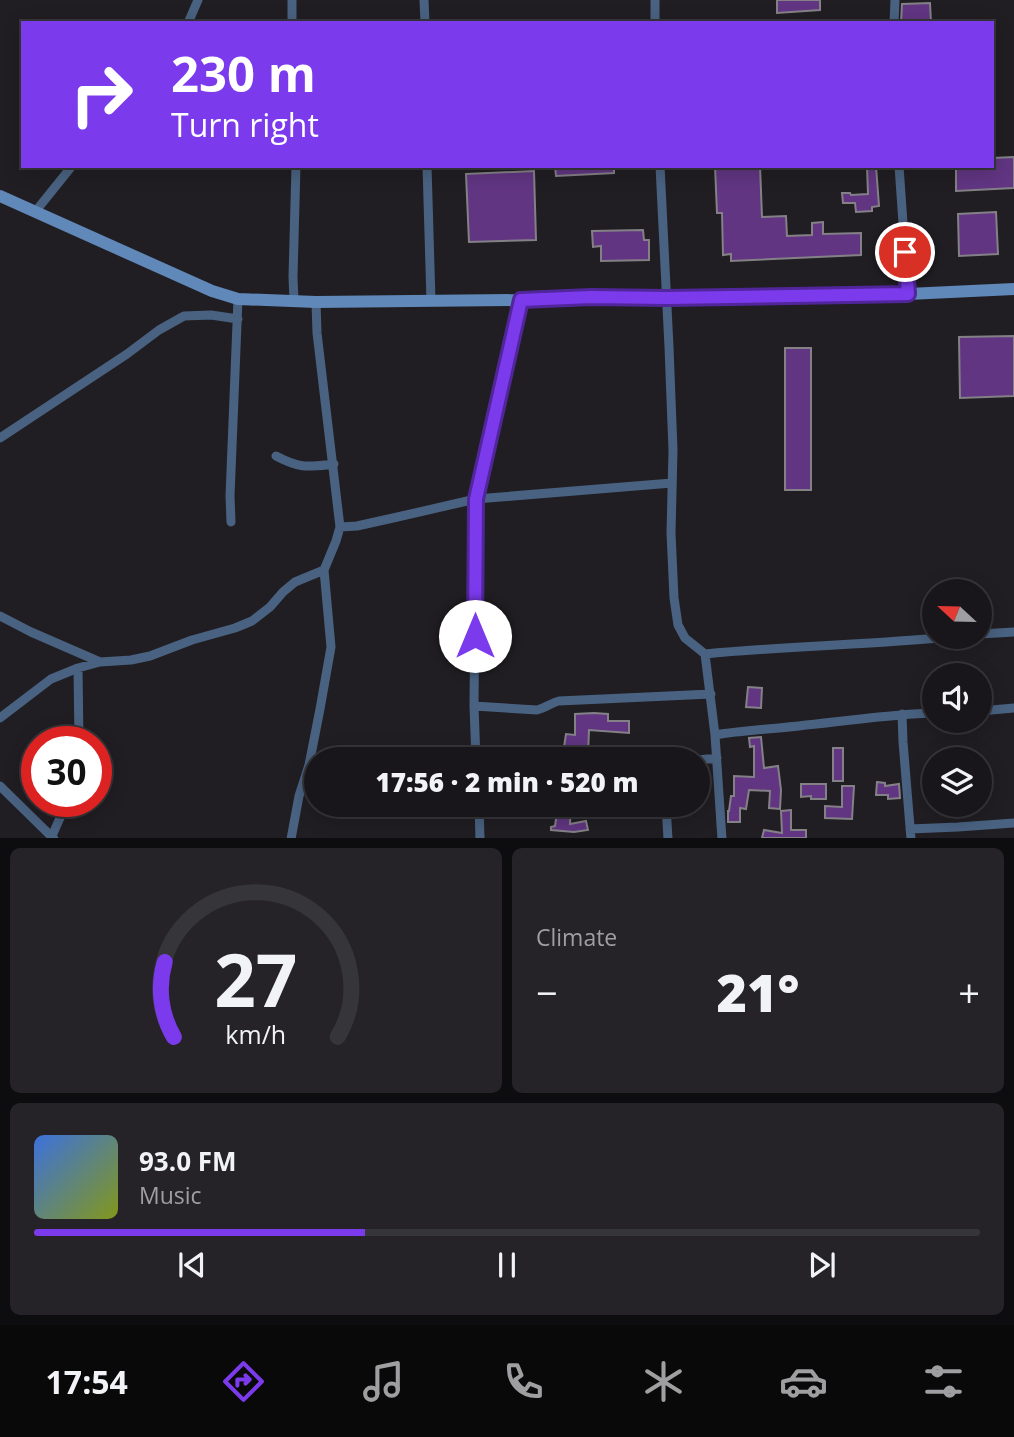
<!DOCTYPE html>
<meta charset="utf-8">
<style>
body{margin:0;font-family:"Open Sans",sans-serif;background:#252327;color:#f1f3f6;height:100vh;display:flex;flex-direction:column;font-size:26px;white-space:nowrap}
*{box-sizing:border-box;margin:0}
p{font-size:23px;color:#9f9fa2}
.icon{flex:none;width:38px;height:38px;fill:none;stroke:currentColor;stroke-width:2;stroke-linecap:round;stroke-linejoin:round}
.map{position:relative;height:838px;overflow:hidden}
.side{display:flex;flex-direction:column;gap:10px;padding:10px;background:#0d0c0e;flex:1}
.side>*{flex:none}
.hud{position:absolute;left:21px;top:21px;width:973px;height:147px;border-radius:0px;box-shadow:0 4px 18px #0003,0 0 0 2px #363539;background:#7c3aed;color:#fff;overflow:hidden}
.needle{width:46px;rotate:292deg}
.buttons{position:absolute;left:922px;top:579px;display:grid;gap:14px}
.buttons a{display:grid;place-items:center;width:70px;height:70px;border-radius:50%;background:#18161a;box-shadow:0 4px 18px #0003,0 0 0 2px #363539;font-size:35px}
.speed{position:absolute;left:21px;top:726px;display:flex;gap:14px;font-size:35px;font-weight:700;text-align:center}
.speed>*{display:grid;place-content:center;width:91px;height:91px;border-radius:50%;background:#18161a;box-shadow:0 4px 18px #0003,0 0 0 2px #363539;line-height:1}
.speed .limit{border:10px solid #d22;background:#fff;color:#111}
.pin{position:absolute;display:grid;place-items:center;width:60px;height:60px;color:#fff;margin:-30px;border:4px solid #fff;border-radius:50%;box-shadow:0 2px 7px #0007}
.me{position:absolute;width:77px;margin:-38px;rotate:0deg;stroke-linejoin:round;filter:drop-shadow(0 0 5px #0008)}
.turn{display:flex;align-items:center;gap:24px;height:147px;padding:0 35px;font-size:32px}
.turn .icon{width:91px;height:91px;stroke-width:2.5}
.turn b{display:block;font-size:49px;line-height:60px}
.big{font-size:52px;font-weight:800;line-height:1.1}
.side .card{flex:1;display:flex;flex-direction:column;justify-content:center;gap:10px;min-width:0;padding:0 24px;border-radius:10px;background:#252327}
.side .dial{align-items:center;gap:0}
.dial svg{height:182px;overflow:visible;fill:none;stroke:#363539;stroke-width:7;stroke-linecap:round;text-anchor:middle}
.dial text{fill:#f1f3f6;stroke:none}
.song{display:flex;align-items:center;gap:21px}
.cover{width:84px;height:84px;border-radius:10px;background:linear-gradient(135deg,hsl(220 70% 55%),hsl(70 70% 35%))}
.played{height:7px;border-radius:4px;background:linear-gradient(90deg,#7c3aed 35%,#363539 35%)}
.keys{display:flex;justify-content:space-around;direction:ltr}
.heat{display:flex;justify-content:space-between;align-items:center;font-size:38px;direction:ltr}
.side .tiles{flex:1;display:grid;gap:10px;grid-template-columns:1fr 1fr}
.card:last-child{grid-column:span 2}
.trip{position:absolute;left:304px;top:747px;width:406px;height:70px;border-radius:35px;background:#18161a;box-shadow:0 4px 18px #0003,0 0 0 2px #363539;font-weight:800;line-height:70px;text-align:center}
.dock{display:flex;height:112px;justify-content:space-around;align-items:center;background:#0a090a;color:#9f9fa2}
.dock .icon{width:49px;height:49px}
.dock .current{color:#7c3aed}
.dock b{font-size:32px;color:#f1f3f6}
.map>svg:first-child{display:block}
.building{fill:#613582;stroke:#838186;stroke-width:2}
.lines{fill:none;stroke-linecap:round;stroke-linejoin:round}
.street{stroke:#496281;stroke-width:9}
.secondary{stroke:#6088b9;stroke-width:12}
.route-casing{stroke:#51269a;stroke-width:18}
.route{stroke:#7c3aed;stroke-width:12}
</style>
<div class="map">
<svg width="1014" height="839" viewBox="0 0 1014 839">
<rect width="100%" height="100%" fill="#201e22"/>
<path class="building" d="M777,0H820V10L777,13Z
M930,3L931,23H901L902,4Z
M1014,157V188L956,191V166H992V158Z
M555,166H614V173L556,176Z
M715,166H760L762,217L786,216L787,236L812,235V223L823,222V234L861,233V255L731,261V254L723,255L722,213H717Z
M876,166L879,206L872,207V211L856,212L855,203H843L842,193H850L851,195L868,194L867,167Z
M534,171L536,240L469,242L466,174Z
M996,212L998,254L959,256L958,214Z
M643,230L644,240H649V260L601,261V246L593,247L592,231Z
M1014,336V396L960,398L959,337Z
M785,348H811V490H785Z
M748,687L762,688L761,708L746,707Z
M594,713L608,714V721H629V733L589,730L588,755H570V760H560L562,747H564L566,734L575,735V714Z
M761,737L764,768L778,766L781,790L780,809L769,808L770,791L749,790L746,809L740,808V822H728V811H729L731,796H734V776L754,777V746L750,747L749,738Z
M833,748H843V781H833Z
M877,782L885,783V786L899,784L900,798L888,799V795H876Z
M801,784H826V799H811V796L801,797Z
M842,786H854L852,819L825,818V806L842,807Z
M558,805H571L570,824L586,821L588,830L574,832L551,830V827L555,826Z
M791,810V830H806V838H762L764,830L782,833L781,811Z"/>
<g class="lines">
<path class="street" d="M292,0V23
M424,0L425,23
M655,0V23
M188,23L198,0
M894,23L895,0
M427,166L431,301
M660,166L669,347L673,450L671,533L674,598L678,625L685,638L705,654L715,735L722,839
M899,166L908,294
M35,212L72,166
M294,301L293,277L296,166
M316,302L317,333L340,527
M0,438L127,354L159,330L184,316L211,315L238,319
M276,456C301,469 307,467 334,464
M231,522L230,496L238,299
M0,616L31,632L100,662
M980,634L1014,632
M705,654C786,646 868,645 950,637
M78,668L79,742
M474,706L537,710C545,708 551,703 559,701L711,694
M980,711L1014,708
M902,714L903,742L911,839
M0,718L51,679L78,668L100,662L131,660L150,656L192,640L235,628L252,621L270,607L283,592L295,582L324,570
M715,735C745,730 776,729 806,725C849,721 891,714 934,713
M476,760L474,706L476,499L521,300
M698,760L717,758
M0,786L54,839
M479,805L480,839
M666,805L668,839
M910,829L958,827L1014,823
M52,836L67,802
M291,839L299,796L309,765L320,709L331,647L324,570L336,541L340,527L357,526L393,518L476,499L672,483"/>
<path class="secondary" d="M0,196L212,291L238,299L316,302L521,300L591,297H666L908,294L1014,289"/>
</g>
<g class="lines">
<defs>
<path id="route" d="M475,636L476,499L521,300L591,297L666,298L908,294L905,252"/>
</defs>
<use href="#route" class="route-casing"/>
<use href="#route" class="route"/>
</g>
</svg>
<div class="buttons">
<a><svg class="needle" viewBox="-14 -14 28 28"><path d="M0-13l5 13h-10z" fill="#e53935"/><path d="M0 13l5-13h-10z" fill="#9f9fa2"/></svg></a>
<a><svg class="icon" aria-label="sound" viewBox="0 0 24 24"><path d="M4 9h4l5-4v14l-5-4H4zM17 9q2 3 0 6"/></svg></a>
<a><svg class="icon" aria-label="layers" viewBox="0 0 24 24"><path d="M12 4l9 5-9 5-9-5zM3 14l9 5 9-5"/></svg></a>
</div>
<div class="speed"><div class="limit">30</div></div>
<div class="pin" style="left:905px;top:252px;background:#d93025"><svg class="icon" aria-label="arrive" viewBox="0 0 24 24"><path d="M6 21V4h12l-3 4 3 4H6"/></svg></div>
<svg class="me" style="left:475px;top:636px" viewBox="-20 -20 40 40"><circle r="19" fill="#fff"/><path d="M0-13L10 11 0 6-10 11z" fill="#7c3aed"/></svg>
<div class="trip">17:56 · 2 min · 520 m</div>
<div class="hud">
<div class="turn"><svg class="icon" aria-label="right" viewBox="0 0 24 24"><path d="M7 20v-9h11M14 6l5 5-5 5"/></svg><div><b>230 m</b>Turn right</div></div>
</div>
</div>
<section class="side">
<div class="tiles">
<div class="card dial"><svg viewBox="0 0 100 80">
<path d="M14 69A42 42 0 1 1 86 69"/>
<path d="M14 69A42 42 0 0 1 10 36" stroke="#7c3aed"/>
<text x="50" y="56" font-size="32" font-weight="700">27</text>
<text x="50" y="72" font-size="11">km/h</text>
</svg></div>
<div class="card"><p>Climate</p>
<div class="heat"><a>−</a><b class="big">21°</b><a>+</a></div>
</div>
<div class="card">
<div class="song"><i class="cover"></i><div><b>93.0 FM</b><p>Music</p></div></div>
<div class="played"></div>
<div class="keys"><svg class="icon" aria-label="previous" viewBox="0 0 24 24"><path d="M18 5L8 12l10 7zM5 5v14"/></svg><svg class="icon" aria-label="pause" viewBox="0 0 24 24"><path d="M8 5v14M16 5v14"/></svg><svg class="icon" aria-label="next" viewBox="0 0 24 24"><path d="M6 5l10 7-10 7zM19 5v14"/></svg></div>
</div>
</div>
</section>
<nav class="dock">
<b>17:54</b>
<svg class="icon current" aria-label="directions" viewBox="0 0 24 24"><path d="M12 3l9 9-9 9-9-9zM9 14v-3h6M13 9l2 2-2 2"/></svg>
<svg class="icon" aria-label="music" viewBox="0 0 24 24"><path d="M9 18V5l10-2v13"/><circle cx="6" cy="18" r="3"/><circle cx="16" cy="16" r="3"/></svg>
<svg class="icon" aria-label="phone" viewBox="0 0 24 24"><path d="M5 4h4l2 5-3 2q2 4 5 5l2-3 5 2v4C11 20 4 13 5 4z"/></svg>
<svg class="icon" aria-label="climate" viewBox="0 0 24 24"><path d="M12 3v18M4 7l16 10M4 17L20 7"/></svg>
<svg class="icon" aria-label="car" viewBox="0 0 24 24"><path d="M5 17H2v-5l4-1 3-4h7l3 4 3 1v5h-3M9 17h6M6 11h13"/><circle cx="7" cy="17" r="2"/><circle cx="17" cy="17" r="2"/></svg>
<svg class="icon" aria-label="filters" viewBox="0 0 24 24"><path d="M4 7h16M4 17h16"/><circle cx="9" cy="7" r="2"/><circle cx="15" cy="17" r="2"/></svg>
</nav>
